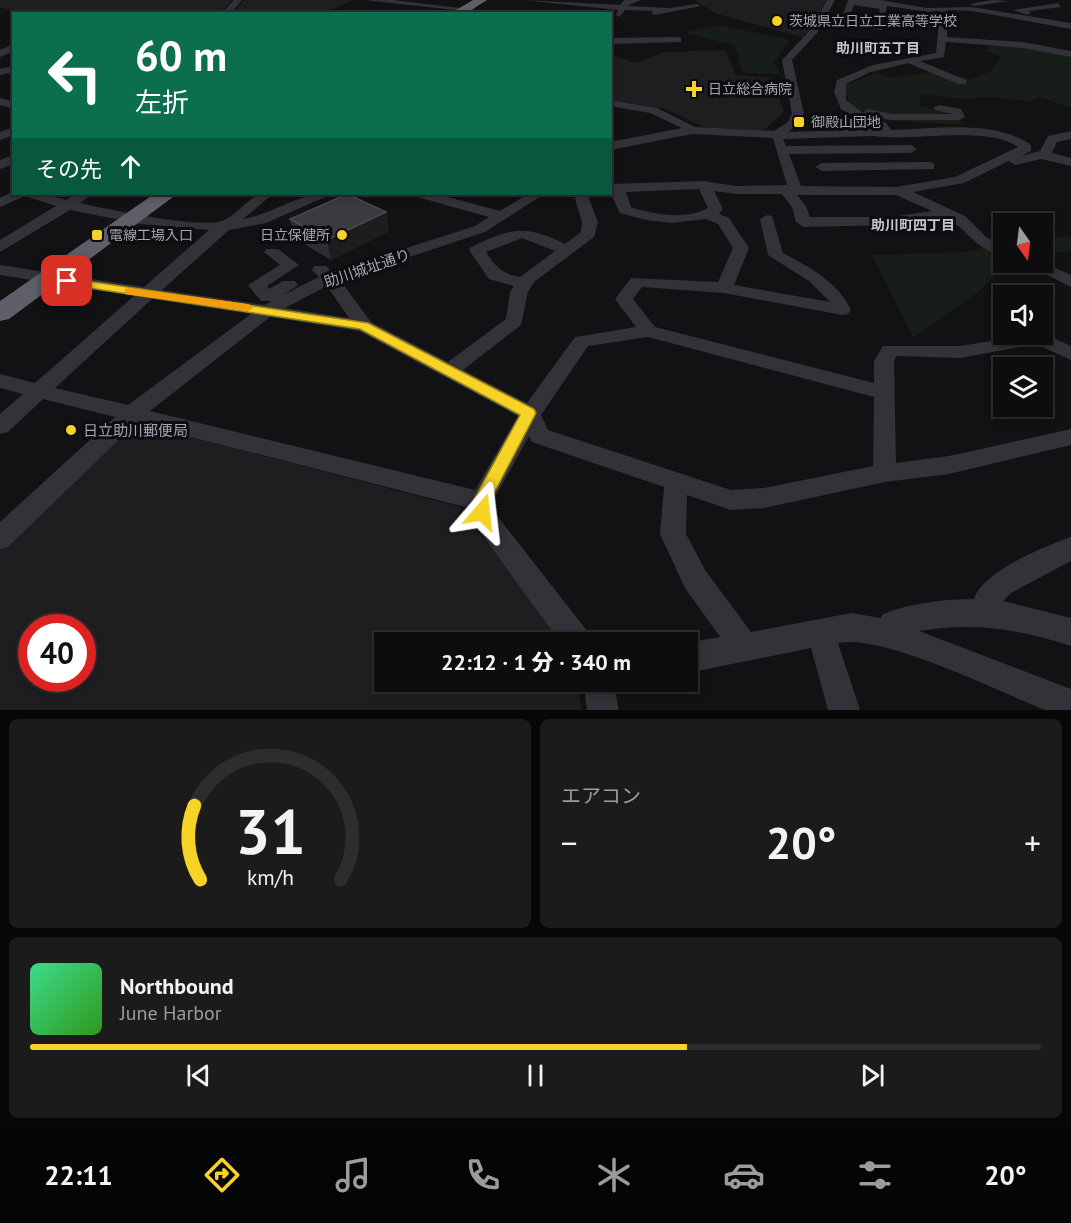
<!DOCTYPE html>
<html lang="ja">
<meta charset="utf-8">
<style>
body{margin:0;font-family:"PT Sans","Noto Sans JP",sans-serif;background:#1c1b1c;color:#f1f3f6;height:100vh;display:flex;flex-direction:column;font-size:22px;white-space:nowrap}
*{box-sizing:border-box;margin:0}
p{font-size:20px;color:#9b9c9e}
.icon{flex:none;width:33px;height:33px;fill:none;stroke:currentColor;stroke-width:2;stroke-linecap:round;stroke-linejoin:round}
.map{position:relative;height:710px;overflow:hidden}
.drawer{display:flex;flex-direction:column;gap:9px;padding:9px;background:#080708;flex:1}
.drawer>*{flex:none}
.guide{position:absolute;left:12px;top:12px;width:600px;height:183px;border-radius:0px;box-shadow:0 3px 9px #0003,0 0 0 2px #2e2d2e;background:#0b6e4f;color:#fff;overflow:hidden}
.needle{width:39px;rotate:166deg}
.fabs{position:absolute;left:993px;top:213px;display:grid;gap:12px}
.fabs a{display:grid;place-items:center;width:60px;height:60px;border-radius:0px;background:#0e0d0e;box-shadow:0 3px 9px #0003,0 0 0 2px #2e2d2e;font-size:30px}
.speed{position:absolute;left:18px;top:614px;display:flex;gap:12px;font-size:30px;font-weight:700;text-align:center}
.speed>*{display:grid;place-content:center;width:78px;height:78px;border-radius:50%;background:#0e0d0e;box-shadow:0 3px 9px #0003,0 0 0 2px #2e2d2e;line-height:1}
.speed .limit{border:9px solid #d22;background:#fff;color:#111}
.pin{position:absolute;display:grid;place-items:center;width:51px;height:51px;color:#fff;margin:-26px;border-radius:12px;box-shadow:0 3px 9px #0006}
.me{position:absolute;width:66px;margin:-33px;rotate:17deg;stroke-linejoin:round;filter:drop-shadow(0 0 4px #0008)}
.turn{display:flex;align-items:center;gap:21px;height:126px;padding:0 24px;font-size:27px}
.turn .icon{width:78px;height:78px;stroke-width:2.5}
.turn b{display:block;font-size:42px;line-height:51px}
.then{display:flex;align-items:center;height:57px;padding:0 24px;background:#0003;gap:12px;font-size:22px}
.big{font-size:45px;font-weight:800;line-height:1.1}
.drawer .tile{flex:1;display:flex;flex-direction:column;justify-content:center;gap:9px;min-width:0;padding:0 21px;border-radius:9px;background:#1c1b1c}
.drawer .dial{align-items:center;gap:0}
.dial svg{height:156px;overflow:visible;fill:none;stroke:#2e2d2e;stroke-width:7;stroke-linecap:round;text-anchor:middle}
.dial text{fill:#f1f3f6;stroke:none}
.song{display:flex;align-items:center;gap:18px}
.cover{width:72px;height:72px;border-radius:9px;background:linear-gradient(135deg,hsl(150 70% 55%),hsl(110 70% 35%))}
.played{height:6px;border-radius:3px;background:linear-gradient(90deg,#f6d326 65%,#2e2d2e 65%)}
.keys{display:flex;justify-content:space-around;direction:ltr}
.heat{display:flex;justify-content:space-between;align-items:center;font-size:33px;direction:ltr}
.drawer .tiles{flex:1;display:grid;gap:9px;grid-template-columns:1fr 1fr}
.tile:last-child{grid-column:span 2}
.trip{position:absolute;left:374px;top:632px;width:324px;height:60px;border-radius:0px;background:#0e0d0e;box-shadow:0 3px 9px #0003,0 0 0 2px #2e2d2e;font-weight:800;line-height:60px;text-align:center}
.tab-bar{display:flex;height:96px;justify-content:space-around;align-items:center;background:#060506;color:#9b9c9e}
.tab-bar .icon{width:42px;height:42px}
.tab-bar .active{color:#f6d326}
.tab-bar b{font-size:27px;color:#f1f3f6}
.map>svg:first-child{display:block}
.built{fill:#1e1d20;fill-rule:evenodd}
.green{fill:#171e19}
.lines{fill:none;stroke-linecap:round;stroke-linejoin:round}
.minor{fill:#323238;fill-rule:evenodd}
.highway{fill:#5e5f69;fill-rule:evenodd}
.wall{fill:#2e2d31}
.shaded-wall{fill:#1d1c1f}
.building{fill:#3a3a3f;stroke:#4a4b51;stroke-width:1.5}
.route{fill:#f6d326;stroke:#a08919;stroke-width:1.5}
.slow{fill:#f59e0b}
.poi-dot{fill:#f6d326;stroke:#0d0c0e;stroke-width:2}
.labels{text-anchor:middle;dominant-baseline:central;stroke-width:6;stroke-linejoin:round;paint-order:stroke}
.far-poi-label{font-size:14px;fill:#a2a5b4;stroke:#0d0c0e;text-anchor:start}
.far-neighbourhood-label{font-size:14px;font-weight:bold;fill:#c3c5d0;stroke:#0d0c0e}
.street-label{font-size:15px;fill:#a2a5b4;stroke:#0d0c0e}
.poi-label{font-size:15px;fill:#a2a5b4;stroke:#0d0c0e;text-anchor:start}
</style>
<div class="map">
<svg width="1071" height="710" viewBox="0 0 1071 710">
<rect width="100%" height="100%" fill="#121113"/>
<path class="built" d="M0,0H232L220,14L31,13L0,8Z
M244,0H353L332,10L333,13H231Z
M694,0H826L813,27L802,37L717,14Z
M725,50L736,75L773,78L784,112L763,131L703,127L666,109L611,100V55L635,63L665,52Z
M133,422L460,507L562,642H384V681H576L582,710H0V548ZM32,627H82V678H32Z"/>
<path class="green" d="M719,25L790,40L774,62L780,74L743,73L735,46L684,32Z
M991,46L1026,47L1071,55V108L1040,97L1029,101L988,97L964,99L922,94L919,105L957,117L966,125L879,120L850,107L845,85L877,73L891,78L938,71L970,79L991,71L1001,56L984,51Z
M1071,236V251L1043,254V238Z
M1003,241L1004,262L1009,263L977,293L913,338L872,255L968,252Z"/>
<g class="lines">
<path class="minor" d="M234,0H242L230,14H221Z
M365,0H393L510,14H455V10Z
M523,0L620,5L624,0H641L627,6L669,8L697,4L701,6L655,15L651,13L653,11L625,10L620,17L616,15L618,10Z
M827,0H835L817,33L792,60L804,114L796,126L788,132L878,129L841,109L834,92L837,80L873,65L936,53L940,12L938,11L927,12L887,6L882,30L839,26L848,0H880L927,8L972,7L1071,23V29L972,11L947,10V37L1023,42L1071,51V57L1023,48L946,42L944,57L920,61L966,80V84H958L908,63L868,73L846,84V100L863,113L868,109L891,114H952L935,110L933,108L939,105L961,109L965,117L959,120H891L871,116L886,123L891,130C934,129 994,119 1031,145V151L1021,156L1040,151L1048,136L1071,131V139L1057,142L1052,153L1071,158V166L1041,159L1015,165L1009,161L964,183L913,192L965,216L987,238L1004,245V256C972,248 970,231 947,218L891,225L804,227L796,222L792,207L782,194H736L714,191L723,209L719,214L729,218L749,248L734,285L830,302L809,281L768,255L760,219L767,215L772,216L783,253C811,268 837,281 851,310L848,314L842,315L724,293L642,287L633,299L655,327L874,383V361L883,346H960L1042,333L1071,346V360L1036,344L960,358L896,356L894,361L896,463L949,456L1071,429V445L949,474L885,482L764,508L731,510L687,495L686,534L705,570L751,632L851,613L881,618L883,614C911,603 944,599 974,599C982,572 1045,546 1071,537V561L1011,593L1003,601L1071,618V646C1019,629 973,622 919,631L1071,689V710H1045C997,691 884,634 838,643L860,710H828L811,648L687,673V643L720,637L685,588L660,534L664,487L532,442L529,436L493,501L494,512L588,632L593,642H560L477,528L469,508L136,423L9,546L0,549V522L115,417L43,399L8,432L0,434V414L23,394L0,388V374L35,383L134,296L0,275V265L144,287L209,230L141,224L70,210L0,252V240L56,206L25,196L0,207V198L14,191V194H44L66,200L76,194H92L80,203C106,209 201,229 222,221C242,213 249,191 273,194L243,219C274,214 295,194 327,194L325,197L266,223L229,230L162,290L264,305L272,301H261L248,285L280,265L264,252L266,249H278L299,265L267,286L269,289L283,281H295L298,285L283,295L319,277L312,270L314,266H326L332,272L475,226L489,217L417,197L415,194H436L500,211L528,194H544L485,232L340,280L371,322L448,362L506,319L510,292L514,286L489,279L469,250L471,247C511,228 524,224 565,244L581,232L582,222L575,199L578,194H592L589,199L598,222L594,237L534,282L528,292L521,325L463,370L527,403L575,337L636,327L615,299L631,278L718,282L733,248L718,224L706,219L672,223L646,220L620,213L610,192V184L704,181L736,186L787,185L773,138L692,134L610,150V142L682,128L650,113L610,106V100L657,108L695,127L774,131L788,122L792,114L782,60L810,30ZM854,5L880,9L876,25L847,22ZM874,136C913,142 986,125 1018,147L955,177L896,187L801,186L789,154L911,153L917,149L911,145L786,146L783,139ZM699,189L708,208C687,220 654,215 631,207L626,192ZM797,195H896L932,211L891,217H810L806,206ZM522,238L555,251L520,277C502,274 496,267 486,252ZM327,286L349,318L285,308ZM152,299L251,314L128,405L55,388ZM270,317L359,331L518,416L475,490L150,411ZM648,337L874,397L873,466L764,488L731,490L548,430L541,415L588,346Z
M992,0L1009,1L974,6L970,4Z
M1058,3L1061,7L1029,11L1031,13L1027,15L1013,10Z
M678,37L681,38V42L610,44V38Z
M14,44V51L0,57V50Z
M14,66V72L0,75V69Z
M0,98L14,102V109L0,105Z
M14,127V135L0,140V132Z
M14,155V164L0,169V160Z
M929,162L934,163V169L822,171L815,167L822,163Z
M1022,262H1042L1071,275V287Z
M583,681H613L619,710H587Z"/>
<path class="highway" d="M473,0H487L465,14H449Z
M154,194H177L9,319L0,321V301Z"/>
</g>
<path class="wall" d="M386,212L389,231L331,260L295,239L290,219Z"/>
<path class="shaded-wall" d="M386,212L389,231L331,260L327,240Z"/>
<path class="building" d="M347,194L386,212L327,240L290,219Z"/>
<path class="route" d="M67,278L368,323L534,409L536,413L490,501L488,517H476L473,501L520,415L360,329L63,284L61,281Z"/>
<path class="slow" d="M129,288L248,304L254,307L248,311L125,294V289Z"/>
<g class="poi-dot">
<circle cx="777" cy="21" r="6"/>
<path d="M691 80h6v6h6v6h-6v6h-6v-6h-6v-6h6z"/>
<rect x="793" y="116" width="12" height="12" rx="3"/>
<rect x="91" y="229" width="12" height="12" rx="3"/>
<circle cx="342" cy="235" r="6"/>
<circle cx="71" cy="430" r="6"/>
</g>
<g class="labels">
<g class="far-poi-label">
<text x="789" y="21">茨城県立日立工業高等学校</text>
<text x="708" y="89">日立総合病院</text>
<text x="811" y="122">御殿山団地</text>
<text x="109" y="235">電線工場入口</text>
<text x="330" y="235" text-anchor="end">日立保健所</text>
</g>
<g class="far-neighbourhood-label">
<text x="878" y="48">助川町五丁目</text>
<text x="913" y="225">助川町四丁目</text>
</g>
<g class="street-label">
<text transform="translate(367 268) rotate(-19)">助川城址通り</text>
</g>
<g class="poi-label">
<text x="83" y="430">日立助川郵便局</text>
</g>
</g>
</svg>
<div class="fabs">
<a><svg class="needle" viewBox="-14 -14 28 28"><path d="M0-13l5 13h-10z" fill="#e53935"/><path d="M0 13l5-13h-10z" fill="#9b9c9e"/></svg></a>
<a><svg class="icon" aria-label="sound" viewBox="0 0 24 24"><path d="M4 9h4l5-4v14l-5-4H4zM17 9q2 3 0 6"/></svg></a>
<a><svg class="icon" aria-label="layers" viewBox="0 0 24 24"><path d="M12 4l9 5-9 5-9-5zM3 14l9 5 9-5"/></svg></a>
</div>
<div class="speed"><div class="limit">40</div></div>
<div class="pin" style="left:67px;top:281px;background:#d93025"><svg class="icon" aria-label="arrive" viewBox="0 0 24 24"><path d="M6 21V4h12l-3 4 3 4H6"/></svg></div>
<svg class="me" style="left:482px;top:512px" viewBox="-20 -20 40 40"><path d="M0-17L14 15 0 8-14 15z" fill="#f6d326" stroke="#fff" stroke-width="4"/></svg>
<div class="trip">22:12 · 1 分 · 340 m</div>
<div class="guide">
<div class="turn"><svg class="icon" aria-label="left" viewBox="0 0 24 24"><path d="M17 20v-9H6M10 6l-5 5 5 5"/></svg><div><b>60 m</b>左折</div></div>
<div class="then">その先<svg class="icon" aria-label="ahead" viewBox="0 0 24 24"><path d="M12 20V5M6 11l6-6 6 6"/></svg></div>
</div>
</div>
<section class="drawer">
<div class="tiles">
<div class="tile dial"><svg viewBox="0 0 100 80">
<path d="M14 69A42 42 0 1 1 86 69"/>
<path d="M14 69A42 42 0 0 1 11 31" stroke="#f6d326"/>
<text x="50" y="56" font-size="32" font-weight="700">31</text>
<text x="50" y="72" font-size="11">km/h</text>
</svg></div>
<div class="tile"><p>エアコン</p>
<div class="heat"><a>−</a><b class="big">20°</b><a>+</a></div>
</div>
<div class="tile">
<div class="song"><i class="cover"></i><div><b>Northbound</b><p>June Harbor</p></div></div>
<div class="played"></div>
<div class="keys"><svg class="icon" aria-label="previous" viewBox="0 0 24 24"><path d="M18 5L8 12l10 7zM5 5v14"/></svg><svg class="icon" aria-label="pause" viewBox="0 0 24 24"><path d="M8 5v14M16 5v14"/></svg><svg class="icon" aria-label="next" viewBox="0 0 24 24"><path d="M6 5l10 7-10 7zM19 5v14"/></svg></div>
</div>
</div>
</section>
<nav class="tab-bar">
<b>22:11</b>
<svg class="icon active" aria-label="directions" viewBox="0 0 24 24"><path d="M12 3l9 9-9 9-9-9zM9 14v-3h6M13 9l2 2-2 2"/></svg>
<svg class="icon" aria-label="music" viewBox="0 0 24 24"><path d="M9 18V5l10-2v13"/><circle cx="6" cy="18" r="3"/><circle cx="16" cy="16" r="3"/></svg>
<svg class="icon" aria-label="phone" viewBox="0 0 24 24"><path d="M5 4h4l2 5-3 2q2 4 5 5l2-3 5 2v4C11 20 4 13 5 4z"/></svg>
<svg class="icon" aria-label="climate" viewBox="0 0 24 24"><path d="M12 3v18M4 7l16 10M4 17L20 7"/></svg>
<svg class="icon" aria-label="car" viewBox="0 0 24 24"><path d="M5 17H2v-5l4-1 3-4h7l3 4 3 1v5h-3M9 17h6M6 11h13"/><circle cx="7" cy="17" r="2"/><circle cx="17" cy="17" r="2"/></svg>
<svg class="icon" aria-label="filters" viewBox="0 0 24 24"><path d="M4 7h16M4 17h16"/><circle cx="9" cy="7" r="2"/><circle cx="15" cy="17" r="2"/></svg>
<b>20°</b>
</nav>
